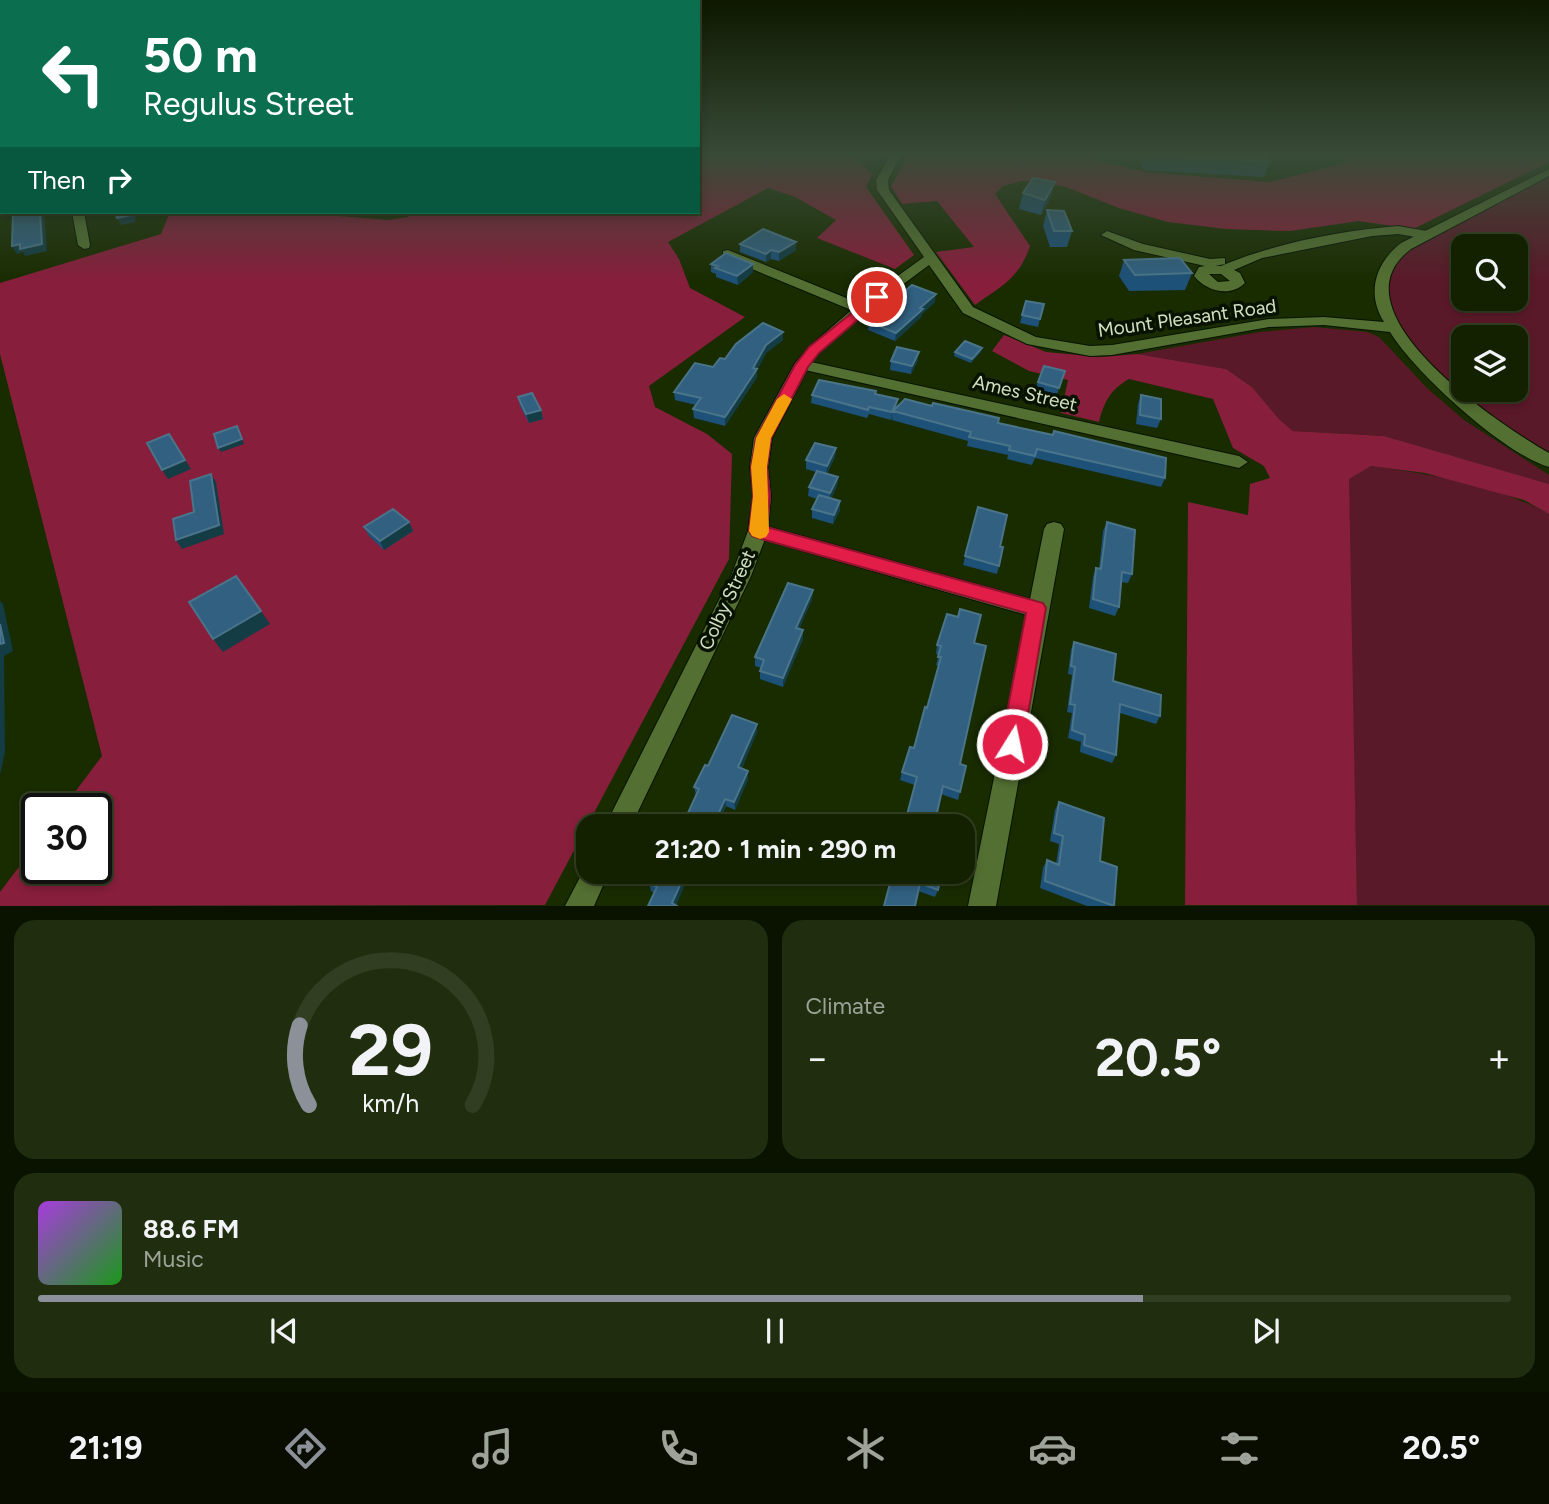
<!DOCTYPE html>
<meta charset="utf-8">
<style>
body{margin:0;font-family:Figtree,sans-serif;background:#202e0f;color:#f1f3f6;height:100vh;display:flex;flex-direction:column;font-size:26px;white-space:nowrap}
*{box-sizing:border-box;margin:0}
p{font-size:23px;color:#9da399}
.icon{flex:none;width:38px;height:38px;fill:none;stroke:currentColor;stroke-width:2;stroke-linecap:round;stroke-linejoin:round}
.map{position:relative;height:906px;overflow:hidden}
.sheet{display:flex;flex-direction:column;gap:14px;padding:14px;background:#0a1200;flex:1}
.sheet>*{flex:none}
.hud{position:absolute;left:0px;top:0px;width:700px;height:214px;box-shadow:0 4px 10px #0003,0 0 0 2px #323e22;background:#0b6e4f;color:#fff;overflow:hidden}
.tools{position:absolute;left:1451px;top:234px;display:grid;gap:14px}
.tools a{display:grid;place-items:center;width:77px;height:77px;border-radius:14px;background:#132100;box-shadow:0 4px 10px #0003,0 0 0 2px #323e22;font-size:35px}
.speed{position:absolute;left:21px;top:793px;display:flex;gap:14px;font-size:35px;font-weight:700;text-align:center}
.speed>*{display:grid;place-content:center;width:91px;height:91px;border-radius:50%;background:#132100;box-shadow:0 4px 10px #0003,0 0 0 2px #323e22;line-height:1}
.speed .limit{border:4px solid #111;border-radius:10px;background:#fff;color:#111}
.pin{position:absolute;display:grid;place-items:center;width:60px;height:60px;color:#fff;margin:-30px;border:4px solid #fff;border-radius:50%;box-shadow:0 2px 7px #0007}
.me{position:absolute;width:77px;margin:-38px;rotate:10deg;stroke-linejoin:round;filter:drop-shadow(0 0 5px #0008)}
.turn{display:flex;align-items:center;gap:24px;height:147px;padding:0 28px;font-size:32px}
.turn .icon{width:91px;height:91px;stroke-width:2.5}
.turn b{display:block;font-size:49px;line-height:60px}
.then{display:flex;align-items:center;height:66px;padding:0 28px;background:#0003;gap:14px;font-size:26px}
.big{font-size:52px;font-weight:700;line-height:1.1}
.sheet .widget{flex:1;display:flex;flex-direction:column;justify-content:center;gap:10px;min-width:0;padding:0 24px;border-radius:21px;background:#202e0f}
.sheet .dial{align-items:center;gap:0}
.dial svg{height:182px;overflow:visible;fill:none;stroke:#323e22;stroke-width:7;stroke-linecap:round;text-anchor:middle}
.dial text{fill:#f1f3f6;stroke:none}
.song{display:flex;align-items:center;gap:21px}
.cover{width:84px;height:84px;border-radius:10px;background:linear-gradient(135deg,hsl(280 70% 55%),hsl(120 70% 35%))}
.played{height:7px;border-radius:4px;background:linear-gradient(90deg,#8c9099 75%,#323e22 75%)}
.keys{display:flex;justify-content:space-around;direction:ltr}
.heat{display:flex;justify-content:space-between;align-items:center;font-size:38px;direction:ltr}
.sheet .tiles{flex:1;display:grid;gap:14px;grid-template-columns:1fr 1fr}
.widget:last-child{grid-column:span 2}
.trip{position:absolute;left:576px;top:814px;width:399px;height:70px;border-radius:21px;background:#132100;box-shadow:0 4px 10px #0003,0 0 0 2px #323e22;font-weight:700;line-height:70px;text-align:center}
.tab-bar{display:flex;height:112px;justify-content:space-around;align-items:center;background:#080d00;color:#9da399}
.tab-bar .icon{width:49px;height:49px}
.tab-bar .selected{color:#8c9099}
.tab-bar b{font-size:32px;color:#f1f3f6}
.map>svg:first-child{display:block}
.green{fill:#5a1929;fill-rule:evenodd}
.forest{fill:#871e3c}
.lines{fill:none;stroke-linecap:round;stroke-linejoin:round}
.street-casing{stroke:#071300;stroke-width:2}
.secondary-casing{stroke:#071300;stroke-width:2}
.street{fill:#536f31;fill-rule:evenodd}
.secondary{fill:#536f31;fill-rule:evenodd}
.wall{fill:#1e5178}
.shaded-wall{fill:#143c45}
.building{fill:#316080;stroke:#4a748a;stroke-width:2}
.route{fill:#e11d48;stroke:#92132f;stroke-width:2}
.slow{fill:#f59e0b}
.labels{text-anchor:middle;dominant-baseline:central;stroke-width:7;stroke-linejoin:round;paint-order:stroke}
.street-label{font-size:19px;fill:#d0e0c0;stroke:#081200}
</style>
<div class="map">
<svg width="1549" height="906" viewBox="0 0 1549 906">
<rect width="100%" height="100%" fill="#192c00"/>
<path class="green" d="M1549,172V461L1464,405L1389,319L1388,261ZM1463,247H1516V299H1463ZM1463,338H1516V390H1463Z
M1314,327L1367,332L1379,337L1427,388L1464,420L1549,475V484L1384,436L1293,431L1279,419L1252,387L1226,369L1137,354L1260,332Z
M1371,466C1431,474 1495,485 1549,514V905H1357L1348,479Z"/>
<path class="forest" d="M698,154H842L857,159L872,174L866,187L914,255L895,269L817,238L836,220L793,196L768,188L668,242L679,259L690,288L745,317L649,386L655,407L707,434L732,454L729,559L545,905L0,906V892L37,843V868H96V808H63L102,756L0,354V283L161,234L170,212H289L389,220L408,217L407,212H698Z
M910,154H1072L1145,172L1270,182L1345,163L1351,154H1549V162L1413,229L1359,221L1290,231L1226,229L1168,222L1119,208L1066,187L1039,181H1020L1003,186L995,194L1030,246C1019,279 1001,286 975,305L936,252L974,247L937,201L902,204L891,186Z
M1004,335L1046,352L1100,357L1137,354L1226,369L1252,387L1279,419L1293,431L1384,436L1549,484V514L1524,500L1425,473L1371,466L1349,479L1357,905H1185L1188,502L1248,515L1250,484L1270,478L1264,466L1233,448L1213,399L1129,379C1110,390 1104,402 1099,422L1061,413L1068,380L1029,371L992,351Z"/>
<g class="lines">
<defs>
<path id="street" d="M72,212H84L90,245L89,248L84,249L78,245Z
M1398,226L1427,231L1433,235L1427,239L1398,234L1372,236L1262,258L1234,270L1240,273L1245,283C1230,298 1206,291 1194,276L1199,267L1205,266L1134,250L1101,235L1107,231L1143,244L1210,259L1225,258V264L1215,266H1221C1275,243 1339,231 1398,226ZM1209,274H1221L1230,281L1218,282Z
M728,250L866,306L868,309L866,312H856L723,257V251Z
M802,360L1239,456L1248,462L1239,468L796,368L794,365L796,362Z
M1054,522L1061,524L1064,529L996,906H968L1027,615L758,538L751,536L748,531L751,526L758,524L1030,599L1044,529L1047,524Z"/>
<path id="secondary" d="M891,154H901L888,180L889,190L973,307L1036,337L1090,346L1112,345L1269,319L1324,317L1384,322C1366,294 1375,263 1401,243L1549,169V176L1411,249C1328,311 1500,425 1549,453V467C1504,454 1414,372 1390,332L1324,325L1269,327L1112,355L1090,356L1027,344L963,313L929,265L866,312L819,353L809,366L772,438L768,467L771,496L768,531L751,576L631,826H605L731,576L748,531L753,496L750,467L754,438L794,365L809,347L856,306L924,257L877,190L876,180Z
M588,862V872H609L594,906H565Z"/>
</defs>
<use href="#street" class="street-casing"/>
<use href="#secondary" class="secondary-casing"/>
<use href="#street" class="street"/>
<use href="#secondary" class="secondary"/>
</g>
<path class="wall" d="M1137,154H1265L1270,162L1264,177L1143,170Z
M1023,193L1051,197L1041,215L1019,209Z
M1047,210L1072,231L1067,247H1050L1043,226Z
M796,242V250L779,261L771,259L766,262L740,252V244Z
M1124,260L1192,273L1185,290L1129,291L1119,276Z
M711,264L753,272L738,285L716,277V274L711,272Z
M935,302L922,314L921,317L895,341L868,330L869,322Z
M1044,304L1038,327L1020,323L1022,315Z
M783,332V340L766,353L757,370V377L725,426L694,418L693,409L696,405L675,400L674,392L725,359Z
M955,352H981L971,363L954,356Z
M918,360L911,374L890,370L891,361Z
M1065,371L1056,397L1035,391L1038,382Z
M876,391V394L898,399L896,408L998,423L1165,478L1161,487L1035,458L1032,465L1007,459L1008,455L967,446L968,441L892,420L893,416L891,420L869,414L867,418L811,403L812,395Z
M1141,395L1161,419L1157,428L1136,424L1138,404Z
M518,397L541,410L543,419L529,423L520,406Z
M836,448L835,457L827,474L838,477L837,486L831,498L840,501V510L833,524L812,518V509L817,499L808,496L809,487L816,472L806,469V460Z
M978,507L1000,547L999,566L997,574L963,565Z
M409,522L413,531L384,550L369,536L364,527Z
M1107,522L1132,574L1128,583L1121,582L1119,607L1115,616L1089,608L1093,577L1096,568L1099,569L1103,531Z
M812,599L799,629L803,639L783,687L760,679V671L761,668L755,666V657Z
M1074,642L1113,681L1160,716L1156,724L1120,713L1116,755L1112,763L1080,752L1081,742L1068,738L1072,713L1067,712L1072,675L1068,674L1071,650Z
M974,643L960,764V792L958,800L900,780L902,772L914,748L927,708L938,666L936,665L939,655L936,654L937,645Z
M757,732L742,768L748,771V779L735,810L726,806L717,826H682L696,795L694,787L708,766Z
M1059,802L1100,861L1111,906H1087L1040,888L1043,868L1047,860L1056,864L1059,844L1050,841L1055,810Z
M654,872H690L676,905L651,891L649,883Z
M893,872L938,890L935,897L918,891Z"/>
<path class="shaded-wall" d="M1055,182L1051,197L1041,215L1045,200Z
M40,212H44L47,251L25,256L23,252L17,254L12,246L20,244Z
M131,212H136L135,222L121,225L117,218Z
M796,242V250L779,261V252Z
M771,250V259L766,262V254Z
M753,264V272L738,285L737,276Z
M936,294L935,302L922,314L921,317L895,341L896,333Z
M783,332V340L766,353L757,370V377L725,426V417L766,345Z
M982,348L981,352L971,363L972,359Z
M919,352L918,360L911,374L912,366Z
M898,399L897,407L895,411H893L891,420L892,412Z
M541,410L543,419L529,423L526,414Z
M237,426L244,444L221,452L218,448Z
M169,434L191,469L168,479L162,470Z
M836,448L835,457L826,475L827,466Z
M211,474L216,482L224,534L182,549L176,540L219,525Z
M838,477L837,486L830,502V493Z
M840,501V510L833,524L834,515Z
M409,522L413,531L384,550L380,541Z
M813,590L812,599L796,637V628Z
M0,601L3,604L13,651L4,656L5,752L0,775Z
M261,611L270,624L223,652L213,639Z
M803,630V639L783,687V678Z
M757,724V732L739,775L738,767Z
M748,771V779L735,810L734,802Z
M725,799L726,806L717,826H713Z
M686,872H690L676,906L672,903Z"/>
<path class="building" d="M0,154H2V175H0Z
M1147,154H1265L1270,162L1148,155Z
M1033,178L1055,182L1045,200L1023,193Z
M1047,210L1064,211L1072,231H1054Z
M19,212H40L42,244L20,249V244L12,246L13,213Z
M115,212H131V215L117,218Z
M763,229L796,242L779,252L771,250L766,254L740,244Z
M726,253L753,264L737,276L715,268L718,266L711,264Z
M1180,258L1192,273L1135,275L1124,260Z
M912,285L936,294L920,308L923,309L896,333L869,322Z
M1026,301L1044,304L1040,319L1022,315Z
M763,323L783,332L766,345L753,368L757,369L725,417L693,409L701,398L674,392L695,363L713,367L720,358L725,359L736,344Z
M965,341L982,348L972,359L955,352Z
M897,347L919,352L912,366L891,361Z
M1044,366L1065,371L1059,388L1038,382Z
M819,380L876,391L875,394L898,399L892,412L869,407L868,410L812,395Z
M532,393L541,410L526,414L518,397Z
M1141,395L1161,399V419L1140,415Z
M905,399L932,406L933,403L999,418L998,423L1053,435L1054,431L1166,458L1165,478L1037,449L1035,456L1009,450L1010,446L969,437L971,432L893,411Z
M237,426L242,439L218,448L214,434Z
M169,434L185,460L162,470L147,443Z
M815,443L836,448L827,466L806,460Z
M817,471L838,477L830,493L809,487Z
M211,474L219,525L176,540L173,519L194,512L190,481Z
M819,495L840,501L834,515L812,509Z
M978,507L1007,515L1000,547H1003L999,566L965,556Z
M393,509L409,522L380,541L364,527Z
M1107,522L1135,530L1132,574L1122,572L1119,607L1093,599L1096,568L1101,569Z
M236,576L261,611L213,639L189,602Z
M788,583L813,590L796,628L803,630L783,678L760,671L764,660L755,657Z
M960,609L981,615L974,643L986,646L960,764L966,766L960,792L943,786L934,826H904L917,777L902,772L910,747L914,748L925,707L927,708L941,657H938L941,646L937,645L947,614L958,617Z
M0,624L4,643L0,644Z
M1074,642L1116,654L1113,681L1161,695L1160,716L1120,704L1116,755L1084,745L1085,735L1072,730L1075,705L1070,704L1075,667L1071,666Z
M732,715L757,724L738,767L748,771L734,802L725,799L713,826H682L699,789L694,787L705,765L708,766Z
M1059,802L1104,818L1100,861L1117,867L1114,906L1045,881L1047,860L1059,865L1063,836L1054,833Z
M827,815L857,826H824Z
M654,872H686L672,903L677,906H648L657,887L649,883Z
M893,872H942L938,890L920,883L915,906H884Z"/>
<linearGradient id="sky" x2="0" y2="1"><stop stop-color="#0e1800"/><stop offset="0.55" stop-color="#384b37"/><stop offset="1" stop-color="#384b37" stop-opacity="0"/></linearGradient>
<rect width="1549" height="281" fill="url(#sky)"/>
<path class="route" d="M877,293L881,294V300L819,353L808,367L771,438L767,467L770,496L767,527L1043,603L1046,608L1023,744L1020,751L1012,754L1004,751L1001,744L1026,613L758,538L752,536L749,531L753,496L751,467L756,438L795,365L809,347Z"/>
<path class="slow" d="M784,394L792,399L771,438L767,467L769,532L766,537L760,539L752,536L749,531L753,496L751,467L756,438L777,399Z"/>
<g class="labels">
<g class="street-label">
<text transform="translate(1187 318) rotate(-8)">Mount Pleasant Road</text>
<text transform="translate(1025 393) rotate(13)">Ames Street</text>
<text transform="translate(727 600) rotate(-65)">Colby Street</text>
</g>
</g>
</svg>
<div class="tools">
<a><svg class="icon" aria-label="search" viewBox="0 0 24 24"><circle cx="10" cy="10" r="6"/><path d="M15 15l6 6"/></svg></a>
<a><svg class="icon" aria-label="layers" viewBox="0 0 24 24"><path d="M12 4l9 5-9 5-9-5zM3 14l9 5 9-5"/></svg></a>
</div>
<div class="speed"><div class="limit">30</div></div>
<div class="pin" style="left:877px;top:297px;background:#d93025"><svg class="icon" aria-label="arrive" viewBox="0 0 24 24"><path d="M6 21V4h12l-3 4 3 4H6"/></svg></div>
<svg class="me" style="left:1012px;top:744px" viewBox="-20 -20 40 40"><circle r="17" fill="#e11d48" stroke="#fff" stroke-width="3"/><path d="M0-11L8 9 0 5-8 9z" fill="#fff"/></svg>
<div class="trip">21:20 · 1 min · 290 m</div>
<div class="hud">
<div class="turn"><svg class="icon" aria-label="left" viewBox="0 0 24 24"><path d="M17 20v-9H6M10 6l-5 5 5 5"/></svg><div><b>50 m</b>Regulus Street</div></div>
<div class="then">Then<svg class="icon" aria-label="right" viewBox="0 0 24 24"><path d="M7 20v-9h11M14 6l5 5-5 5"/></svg></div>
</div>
</div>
<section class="sheet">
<div class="tiles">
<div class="widget dial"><svg viewBox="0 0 100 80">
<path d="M14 69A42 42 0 1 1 86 69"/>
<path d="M14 69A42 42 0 0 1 10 34" stroke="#8c9099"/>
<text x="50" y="56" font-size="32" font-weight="700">29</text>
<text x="50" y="72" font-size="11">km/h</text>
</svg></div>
<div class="widget"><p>Climate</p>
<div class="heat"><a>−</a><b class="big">20.5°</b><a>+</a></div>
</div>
<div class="widget">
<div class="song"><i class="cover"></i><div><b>88.6 FM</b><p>Music</p></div></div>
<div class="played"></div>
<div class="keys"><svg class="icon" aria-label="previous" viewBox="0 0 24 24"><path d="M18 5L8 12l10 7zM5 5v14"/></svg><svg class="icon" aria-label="pause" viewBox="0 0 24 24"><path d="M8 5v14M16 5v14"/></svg><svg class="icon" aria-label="next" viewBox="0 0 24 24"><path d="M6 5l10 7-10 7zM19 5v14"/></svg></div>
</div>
</div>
</section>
<nav class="tab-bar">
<b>21:19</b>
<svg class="icon selected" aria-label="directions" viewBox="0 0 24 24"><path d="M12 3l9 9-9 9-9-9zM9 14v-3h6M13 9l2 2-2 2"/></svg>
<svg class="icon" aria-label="music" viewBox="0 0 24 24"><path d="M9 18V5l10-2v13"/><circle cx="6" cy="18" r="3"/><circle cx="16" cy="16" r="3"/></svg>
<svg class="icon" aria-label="phone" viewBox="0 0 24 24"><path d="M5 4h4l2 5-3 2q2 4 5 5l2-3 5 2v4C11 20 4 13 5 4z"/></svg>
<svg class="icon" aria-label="climate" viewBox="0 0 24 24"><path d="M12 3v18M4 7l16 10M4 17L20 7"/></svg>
<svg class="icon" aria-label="car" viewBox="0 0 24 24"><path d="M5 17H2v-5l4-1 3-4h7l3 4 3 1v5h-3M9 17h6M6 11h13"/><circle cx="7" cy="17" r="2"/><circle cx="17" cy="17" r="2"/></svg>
<svg class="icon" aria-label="filters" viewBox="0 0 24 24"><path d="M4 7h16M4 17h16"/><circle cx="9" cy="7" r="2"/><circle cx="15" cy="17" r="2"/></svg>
<b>20.5°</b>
</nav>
